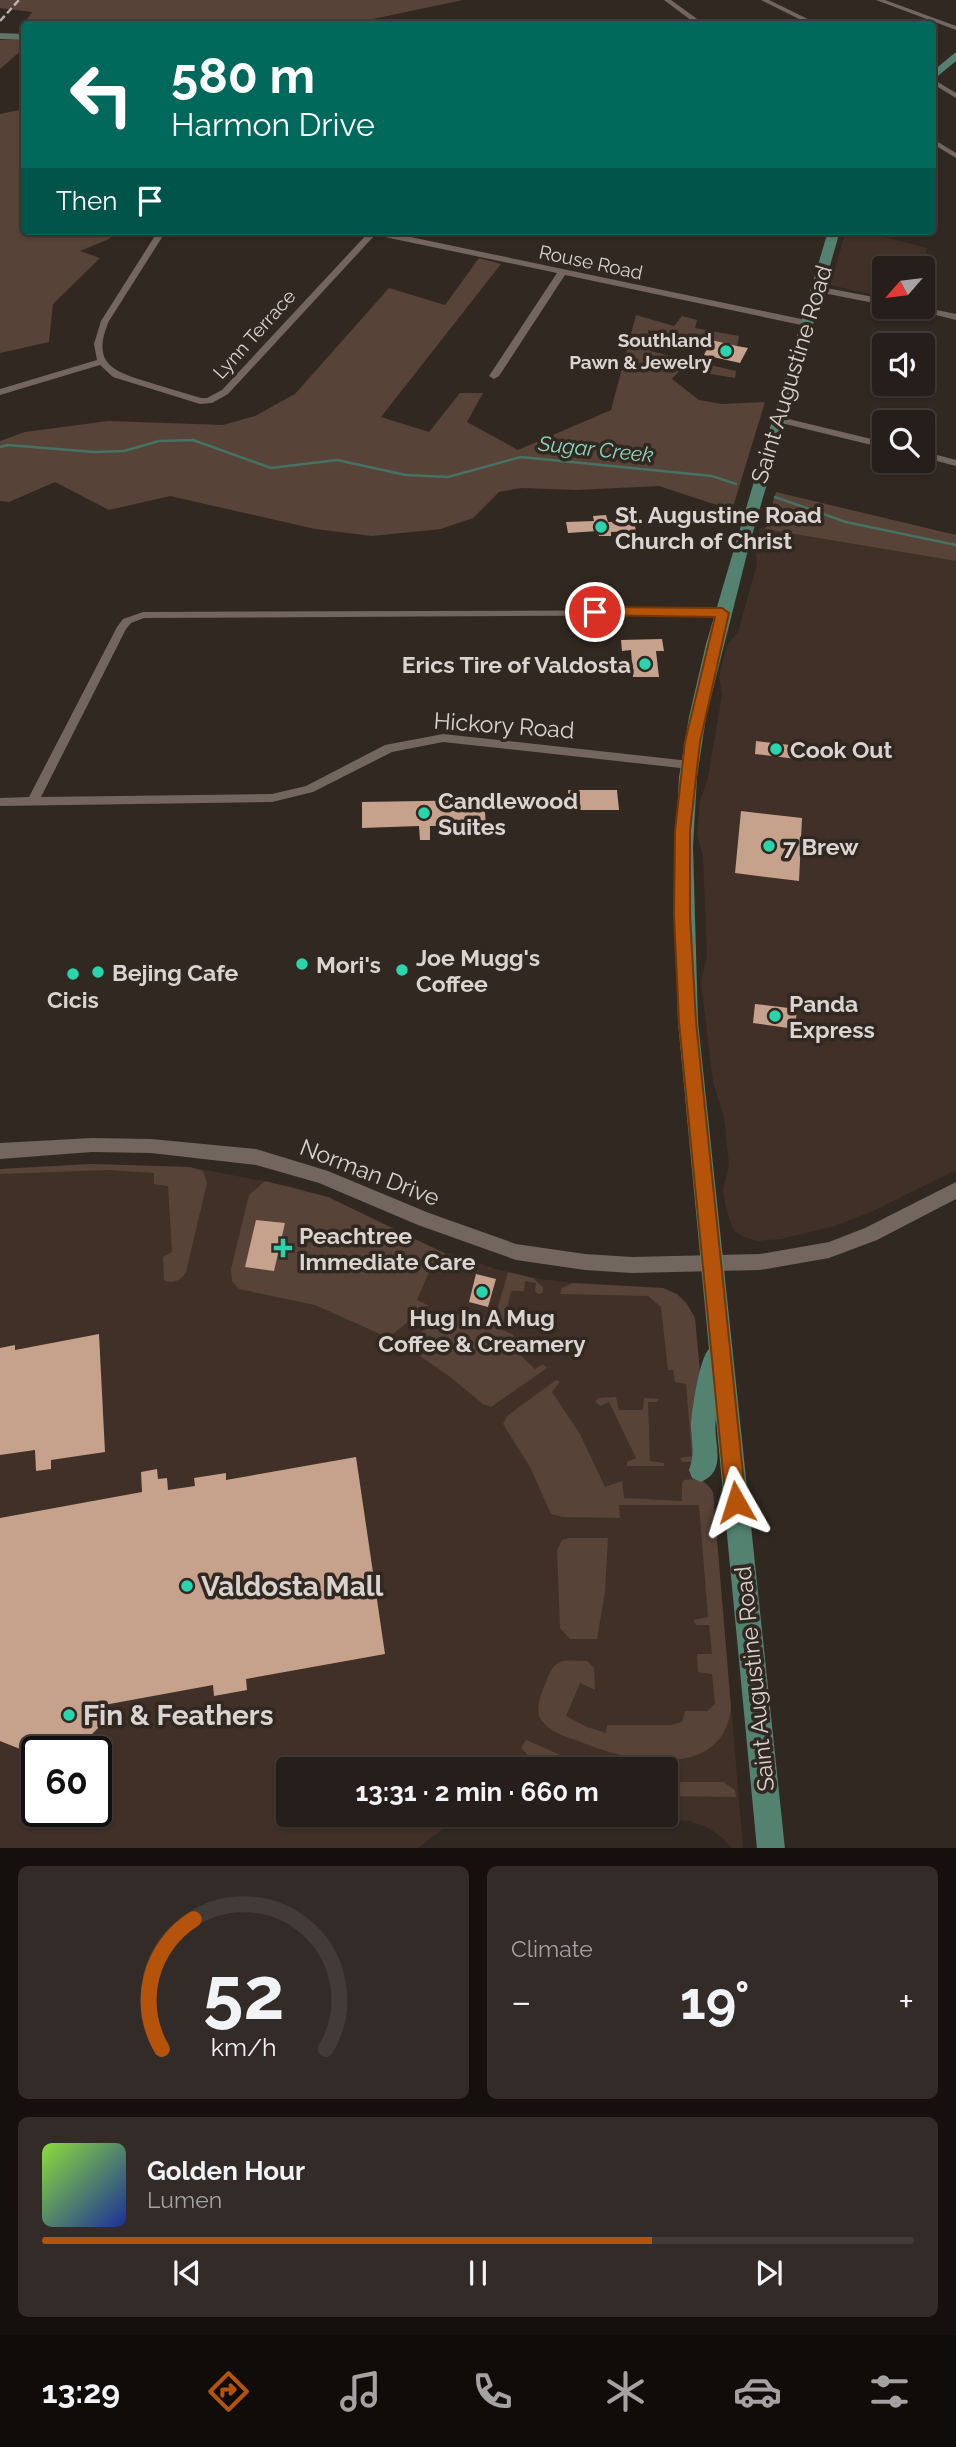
<!DOCTYPE html>
<meta charset="utf-8">
<style>
body{margin:0;font-family:Raleway,sans-serif;background:#322b27;color:#f1f3f6;height:100vh;display:flex;flex-direction:column;font-size:26px;white-space:nowrap}
*{box-sizing:border-box;margin:0}
p{font-size:23px;color:#a4a2a2}
.icon{flex:none;width:38px;height:38px;fill:none;stroke:currentColor;stroke-width:2;stroke-linecap:round;stroke-linejoin:round}
.map{position:relative;height:1848px;overflow:hidden}
.sheet{display:flex;flex-direction:column;gap:18px;padding:18px;background:#15100e;flex:1}
.sheet>*{flex:none}
.guide{position:absolute;left:21px;top:21px;width:915px;height:214px;border-radius:7px;box-shadow:0 2px 5px #0004,0 0 0 2px #423c39;background:#00695c;color:#fff;overflow:hidden}
.needle{width:46px;rotate:242deg}
.tools{position:absolute;left:872px;top:256px;display:grid;gap:14px}
.tools a{display:grid;place-items:center;width:63px;height:63px;border-radius:7px;background:#261e1a;box-shadow:0 2px 5px #0004,0 0 0 2px #423c39;font-size:35px}
.speed{position:absolute;left:21px;top:1736px;display:flex;gap:14px;font-size:35px;font-weight:700;text-align:center}
.speed>*{display:grid;place-content:center;width:91px;height:91px;border-radius:50%;background:#261e1a;box-shadow:0 2px 5px #0004,0 0 0 2px #423c39;line-height:1}
.speed .limit{border:4px solid #111;border-radius:10px;background:#fff;color:#111}
.pin{position:absolute;display:grid;place-items:center;width:60px;height:60px;color:#fff;margin:-30px;border:4px solid #fff;border-radius:50%;box-shadow:0 2px 7px #0007}
.me{position:absolute;width:77px;margin:-38px;rotate:354deg;stroke-linejoin:round;filter:drop-shadow(0 0 5px #0008)}
.turn{display:flex;align-items:center;gap:24px;height:147px;padding:0 35px;font-size:32px}
.turn .icon{width:91px;height:91px;stroke-width:2.5}
.turn b{display:block;font-size:49px;line-height:60px}
.then{display:flex;align-items:center;height:66px;padding:0 35px;background:#0003;gap:14px;font-size:26px}
.big{font-size:52px;font-weight:700;line-height:1.1}
.sheet .card{flex:1;display:flex;flex-direction:column;justify-content:center;gap:10px;min-width:0;padding:0 24px;border-radius:10px;background:#322b27}
.sheet .dial{align-items:center;gap:0}
.dial svg{height:182px;overflow:visible;fill:none;stroke:#423c39;stroke-width:7;stroke-linecap:round;text-anchor:middle}
.dial text{fill:#f1f3f6;stroke:none}
.song{display:flex;align-items:center;gap:21px}
.cover{width:84px;height:84px;border-radius:10px;background:linear-gradient(135deg,hsl(90 70% 55%),hsl(230 70% 35%))}
.played{height:7px;border-radius:4px;background:linear-gradient(90deg,#b45309 70%,#423c39 70%)}
.keys{display:flex;justify-content:space-around;direction:ltr}
.heat{display:flex;justify-content:space-between;align-items:center;font-size:38px;direction:ltr}
.sheet .tiles{flex:1;display:grid;gap:18px;grid-template-columns:1fr 1fr}
.card:last-child{grid-column:span 2}
.trip{position:absolute;left:276px;top:1757px;width:402px;height:70px;border-radius:7px;background:#261e1a;box-shadow:0 2px 5px #0004,0 0 0 2px #423c39;font-weight:700;line-height:70px;text-align:center}
.dock{display:flex;height:112px;justify-content:space-around;align-items:center;background:#0f0c0a;color:#a4a2a2}
.dock .icon{width:49px;height:49px}
.dock .active{color:#b45309}
.dock b{font-size:32px;color:#f1f3f6}
.map>svg:first-child{display:block}
.built{fill:#403027;fill-rule:evenodd}
.green{fill:#574338}
.lines{fill:none;stroke-linecap:round;stroke-linejoin:round}
.stream{stroke:#467264;stroke-width:2.5}
.building{fill:#c6a18c}
.minor{fill:#72665f;fill-rule:evenodd}
.tertiary{fill:#72665f;fill-rule:evenodd}
.secondary{fill:#627468;fill-rule:evenodd}
.primary{fill:#538270;fill-rule:evenodd}
.rail{stroke:#b9b1ad;stroke-width:2.5;stroke-dasharray:7 3.5;stroke-linecap:butt}
.route{fill:#b45309;stroke:#753606;stroke-width:2}
.poi-dot{fill:#28d5ad;stroke:#322822;stroke-width:2.5}
.labels{text-anchor:middle;dominant-baseline:central;stroke-width:7;stroke-linejoin:round;paint-order:stroke}
.far-street-label{font-size:19px;fill:#dad3cf;stroke:#322822}
.far-poi-label{font-size:19px;font-weight:bold;fill:#dad3cf;stroke:#322822;text-anchor:end}
.far-water-label{font-size:21px;font-style:italic;fill:#8dd8c0;stroke:#322822}
.street-label{font-size:23px;fill:#dad3cf;stroke:#322822}
.poi-label{font-size:23px;font-weight:bold;fill:#dad3cf;stroke:#322822;text-anchor:start}
.near-poi-label{font-size:28px;font-weight:bold;fill:#dad3cf;stroke:#322822;text-anchor:start}
</style>
<div class="map">
<svg width="956" height="1849" viewBox="0 0 956 1849">
<rect width="100%" height="100%" fill="#322822"/>
<path class="built" d="M846,231H861L927,248L922,272V268H884V297L830,285Z
M760,528L956,561V1170L873,1211L835,1226L782,1239L757,1241L744,1237L734,1231L726,1209L723,1190L729,1164L724,1117L713,1082L701,982L707,956L703,856L697,834L700,801L708,778L722,695L719,676L727,645L738,632L757,564L755,546Z
M91,1164L190,1167L289,1186L328,1197L436,1249L496,1269L533,1278L573,1283L663,1288L677,1294L687,1304L695,1318L703,1480L713,1492L743,1848H731L724,1839L707,1827L690,1821L623,1815H667V1769H289V1815H461L418,1848L0,1849V1169ZM37,1752H96V1811H37Z"/>
<path class="green" d="M0,0H463L349,24H24V33H18L32,12L0,8Z
M0,40H24V48L0,69Z
M24,109V231H115L109,239L80,251L100,258L53,304L49,342L0,353V114Z
M479,258L501,264L381,417L429,432L460,393H483L467,422L518,450L611,410L636,315L674,326L682,316L697,320L695,328L739,336L737,346L648,330L650,351L736,371L735,378L681,369L672,379L699,400L722,404L765,402L732,510L659,486L577,490L521,488L499,492L473,518L441,529L372,536L315,529L170,496L109,510L55,482L9,502L0,501V441L25,432L108,421L223,425L255,416L295,394L389,288L445,305Z
M776,492L956,535V561L765,529Z
M91,1164L190,1167L203,1171L207,1183L186,1272C182,1280 172,1285 164,1280L163,1257L172,1252L168,1186L154,1184V1173L107,1170L0,1174V1169Z
M265,1181L328,1197L444,1253L448,1260L445,1263L434,1260L417,1300L428,1305C417,1318 401,1325 389,1338L315,1305L239,1289L232,1281L231,1269L249,1195Z
M508,1272L533,1278L543,1287V1293L538,1294L535,1291L536,1283L525,1281L524,1291H511L502,1330L514,1335L508,1343L535,1369L543,1364L547,1368L491,1407L483,1404L449,1376L411,1350L408,1343L416,1335L435,1323L445,1310L472,1318H487L498,1307Z
M573,1283L663,1288L677,1294L687,1304L695,1318L700,1372L698,1451L692,1462H683L680,1458L692,1456L686,1384L675,1382L673,1370H668L661,1307L648,1296L560,1294L562,1288Z
M556,1380L560,1382L552,1392L580,1434L605,1487L622,1481L624,1498L682,1501V1484L684,1480C698,1478 705,1480 713,1492L731,1708C723,1782 628,1762 581,1742C567,1737 548,1732 540,1718C535,1707 542,1692 546,1682C556,1656 562,1661 587,1661L594,1668L595,1690L580,1683L566,1716L587,1727L606,1733L607,1725H671L682,1722L685,1711H707L715,1704L712,1674L698,1672L697,1654H712L709,1625H696L693,1620L708,1617L699,1505H619L620,1518L562,1517L551,1514L530,1467L503,1424L507,1416Z
M616,1397L619,1410H643L644,1398L659,1399L657,1402H648L650,1461L664,1463V1466H627V1462L636,1458L609,1402L600,1406L595,1401L599,1398Z
M568,1538H608L605,1592L597,1639H570L560,1628L557,1550L562,1540Z
M526,1740L593,1769C567,1769 540,1771 521,1748Z
M667,1782H723L735,1790L736,1797L667,1796Z"/>
<g class="lines">
<path class="stream" d="M0,447L8,445L94,452L124,451L159,441L193,440L271,468L337,460L406,475L448,477L521,457L712,476L736,484
M775,497L846,522L956,545"/>
</g>
<path class="building" d="M711,340L737,346L748,348L740,363L704,355Z
M606,515L608,522L634,521L636,531L611,532V536H599L598,531L568,533L566,522L594,521L593,516Z
M662,639L664,651H656L659,677H633L631,650L622,651L621,640Z
M756,741L798,746L796,759L755,754Z
M568,790H617L619,810H569Z
M484,800L486,825L430,826V840H420L419,826L362,828V802Z
M741,811L802,818L799,881L735,873Z
M755,1004L797,1009L795,1029L753,1023Z
M256,1220L285,1223L274,1271L245,1267Z
M476,1274L496,1279L488,1307L469,1302Z
M99,1334L105,1452L51,1460V1469L36,1471L35,1450L0,1455V1348L15,1345V1350Z
M356,1457L385,1654L246,1679L247,1690L214,1696L213,1685L104,1705L105,1721L90,1736L20,1749L0,1741V1518L142,1492L141,1472L157,1469L158,1479L167,1478L168,1490L195,1486L194,1478L226,1473V1480Z"/>
<g class="lines">
<path class="minor" d="M664,0H671L704,24H696Z
M761,0H769L818,24H809Z
M876,0H885L956,26V30Z
M933,79L956,93V98L933,84Z
M933,139L956,153V158L933,144Z
M158,231H166L109,321C91,363 112,371 148,382C165,387 183,393 201,398H207L222,390L368,233L366,231H382L806,320L810,323L806,326L565,275L499,376L494,379L489,376L557,273L375,235L228,394L212,403L200,404L113,377L100,365L0,395V389L97,360L94,344L101,321Z
M816,286L884,299V305L813,291L812,289Z
M900,306H917L956,314V320Z
M776,416L884,442V448L773,421L771,419Z
M922,451L956,460V466L922,457Z
M722,610L727,613L726,615L144,618L131,623L126,629L41,797L272,794L306,786L385,745L443,734L690,761L696,765L690,769L443,742L392,752L313,792L272,802L0,806V798L29,797L117,627L123,619L143,612Z"/>
<path class="tertiary" d="M92,1138L151,1139L256,1149L328,1171L429,1213L516,1244L585,1254L632,1257L760,1254L829,1242L865,1228L956,1182V1199L877,1240L829,1258L760,1270L632,1273L585,1270L516,1260L418,1225L319,1183L256,1165L151,1153L92,1152L0,1159V1143Z"/>
<path class="secondary" d="M0,33L24,34V40L0,39Z"/>
<path class="primary" d="M956,52V61L933,80V71Z
M828,231H840L749,546L706,717L697,777L693,847L698,1022L785,1849H757L716,1419C712,1441 729,1470 701,1482L692,1478L689,1470C695,1454 692,1444 691,1427C691,1413 700,1356 709,1349L678,1022L674,882L679,777L689,717L706,644Z"/>
<path class="rail" d="M0,21L19,0"/>
</g>
<path class="route" d="M595,607L722,608L729,613L700,742L690,831V915L696,1022L746,1502L743,1509L736,1512L729,1509L726,1502L679,1022L674,915L675,831L685,742L715,617L591,615V609Z"/>
<g class="poi-dot">
<circle cx="726" cy="351" r="7"/>
<circle cx="601" cy="527" r="7"/>
<circle cx="645" cy="664" r="7"/>
<circle cx="776" cy="749" r="7"/>
<circle cx="424" cy="813" r="7"/>
<circle cx="769" cy="846" r="7"/>
<circle cx="302" cy="964" r="7"/>
<circle cx="402" cy="970" r="7"/>
<circle cx="98" cy="972" r="7"/>
<circle cx="73" cy="974" r="7"/>
<circle cx="775" cy="1016" r="7"/>
<path d="M279.5 1237.5h7v7h7v7h-7v7h-7v-7h-7v-7h7z"/>
<circle cx="482" cy="1292" r="7"/>
<circle cx="187" cy="1586" r="7"/>
<circle cx="69" cy="1715" r="7"/>
</g>
<g class="labels">
<g class="far-street-label">
<text transform="translate(591 262) rotate(12)">Rouse Road</text>
<text transform="translate(254 334) rotate(-48)">Lynn Terrace</text>
</g>
<g class="far-poi-label">
<text x="712" y="340">Southland<tspan x="712" dy="22">Pawn &amp; Jewelry</tspan></text>
</g>
<g class="far-water-label">
<text transform="translate(596 449) rotate(6)">Sugar Creek</text>
</g>
<g class="street-label">
<text transform="translate(791 374) rotate(-73)">Saint Augustine Road</text>
<text transform="translate(504 725) rotate(4)">Hickory Road</text>
<text transform="translate(370 1172) rotate(21)">Norman Drive</text>
<text transform="translate(754 1679) rotate(-96)">Saint Augustine Road</text>
</g>
<g class="poi-label">
<text x="615" y="514">St. Augustine Road<tspan x="615" dy="26">Church of Christ</tspan></text>
<text x="631" y="664" text-anchor="end">Erics Tire of Valdosta</text>
<text x="790" y="749">Cook Out</text>
<text x="438" y="800">Candlewood<tspan x="438" dy="26">Suites</tspan></text>
<text x="783" y="846">7 Brew</text>
<text x="416" y="957">Joe Mugg's<tspan x="416" dy="26">Coffee</tspan></text>
<text x="316" y="964">Mori's</text>
<text x="112" y="972">Bejing Cafe</text>
<text x="73" y="999" text-anchor="middle">Cicis</text>
<text x="789" y="1003">Panda<tspan x="789" dy="26">Express</tspan></text>
<text x="299" y="1235">Peachtree<tspan x="299" dy="26">Immediate Care</tspan></text>
<text x="482" y="1317" text-anchor="middle">Hug In A Mug<tspan x="482" dy="26">Coffee &amp; Creamery</tspan></text>
</g>
<g class="near-poi-label">
<text x="201" y="1586">Valdosta Mall</text>
<text x="83" y="1715">Fin &amp; Feathers</text>
</g>
</g>
</svg>
<div class="tools">
<a><svg class="needle" viewBox="-14 -14 28 28"><path d="M0-13l5 13h-10z" fill="#e53935"/><path d="M0 13l5-13h-10z" fill="#a4a2a2"/></svg></a>
<a><svg class="icon" aria-label="sound" viewBox="0 0 24 24"><path d="M4 9h4l5-4v14l-5-4H4zM17 9q2 3 0 6"/></svg></a>
<a><svg class="icon" aria-label="search" viewBox="0 0 24 24"><circle cx="10" cy="10" r="6"/><path d="M15 15l6 6"/></svg></a>
</div>
<div class="speed"><div class="limit">60</div></div>
<div class="pin" style="left:595px;top:612px;background:#d93025"><svg class="icon" aria-label="arrive" viewBox="0 0 24 24"><path d="M6 21V4h12l-3 4 3 4H6"/></svg></div>
<svg class="me" style="left:736px;top:1502px" viewBox="-20 -20 40 40"><path d="M0-17L14 15 0 8-14 15z" fill="#b45309" stroke="#fff" stroke-width="4"/></svg>
<div class="trip">13:31 · 2 min · 660 m</div>
<div class="guide">
<div class="turn"><svg class="icon" aria-label="left" viewBox="0 0 24 24"><path d="M17 20v-9H6M10 6l-5 5 5 5"/></svg><div><b>580 m</b>Harmon Drive</div></div>
<div class="then">Then<svg class="icon" aria-label="arrive" viewBox="0 0 24 24"><path d="M6 21V4h12l-3 4 3 4H6"/></svg></div>
</div>
</div>
<section class="sheet">
<div class="tiles">
<div class="card dial"><svg viewBox="0 0 100 80">
<path d="M14 69A42 42 0 1 1 86 69"/>
<path d="M14 69A42 42 0 0 1 28 12" stroke="#b45309"/>
<text x="50" y="56" font-size="32" font-weight="700">52</text>
<text x="50" y="72" font-size="11">km/h</text>
</svg></div>
<div class="card"><p>Climate</p>
<div class="heat"><a>−</a><b class="big">19°</b><a>+</a></div>
</div>
<div class="card">
<div class="song"><i class="cover"></i><div><b>Golden Hour</b><p>Lumen</p></div></div>
<div class="played"></div>
<div class="keys"><svg class="icon" aria-label="previous" viewBox="0 0 24 24"><path d="M18 5L8 12l10 7zM5 5v14"/></svg><svg class="icon" aria-label="pause" viewBox="0 0 24 24"><path d="M8 5v14M16 5v14"/></svg><svg class="icon" aria-label="next" viewBox="0 0 24 24"><path d="M6 5l10 7-10 7zM19 5v14"/></svg></div>
</div>
</div>
</section>
<nav class="dock">
<b>13:29</b>
<svg class="icon active" aria-label="directions" viewBox="0 0 24 24"><path d="M12 3l9 9-9 9-9-9zM9 14v-3h6M13 9l2 2-2 2"/></svg>
<svg class="icon" aria-label="music" viewBox="0 0 24 24"><path d="M9 18V5l10-2v13"/><circle cx="6" cy="18" r="3"/><circle cx="16" cy="16" r="3"/></svg>
<svg class="icon" aria-label="phone" viewBox="0 0 24 24"><path d="M5 4h4l2 5-3 2q2 4 5 5l2-3 5 2v4C11 20 4 13 5 4z"/></svg>
<svg class="icon" aria-label="climate" viewBox="0 0 24 24"><path d="M12 3v18M4 7l16 10M4 17L20 7"/></svg>
<svg class="icon" aria-label="car" viewBox="0 0 24 24"><path d="M5 17H2v-5l4-1 3-4h7l3 4 3 1v5h-3M9 17h6M6 11h13"/><circle cx="7" cy="17" r="2"/><circle cx="17" cy="17" r="2"/></svg>
<svg class="icon" aria-label="filters" viewBox="0 0 24 24"><path d="M4 7h16M4 17h16"/><circle cx="9" cy="7" r="2"/><circle cx="15" cy="17" r="2"/></svg>
</nav>
